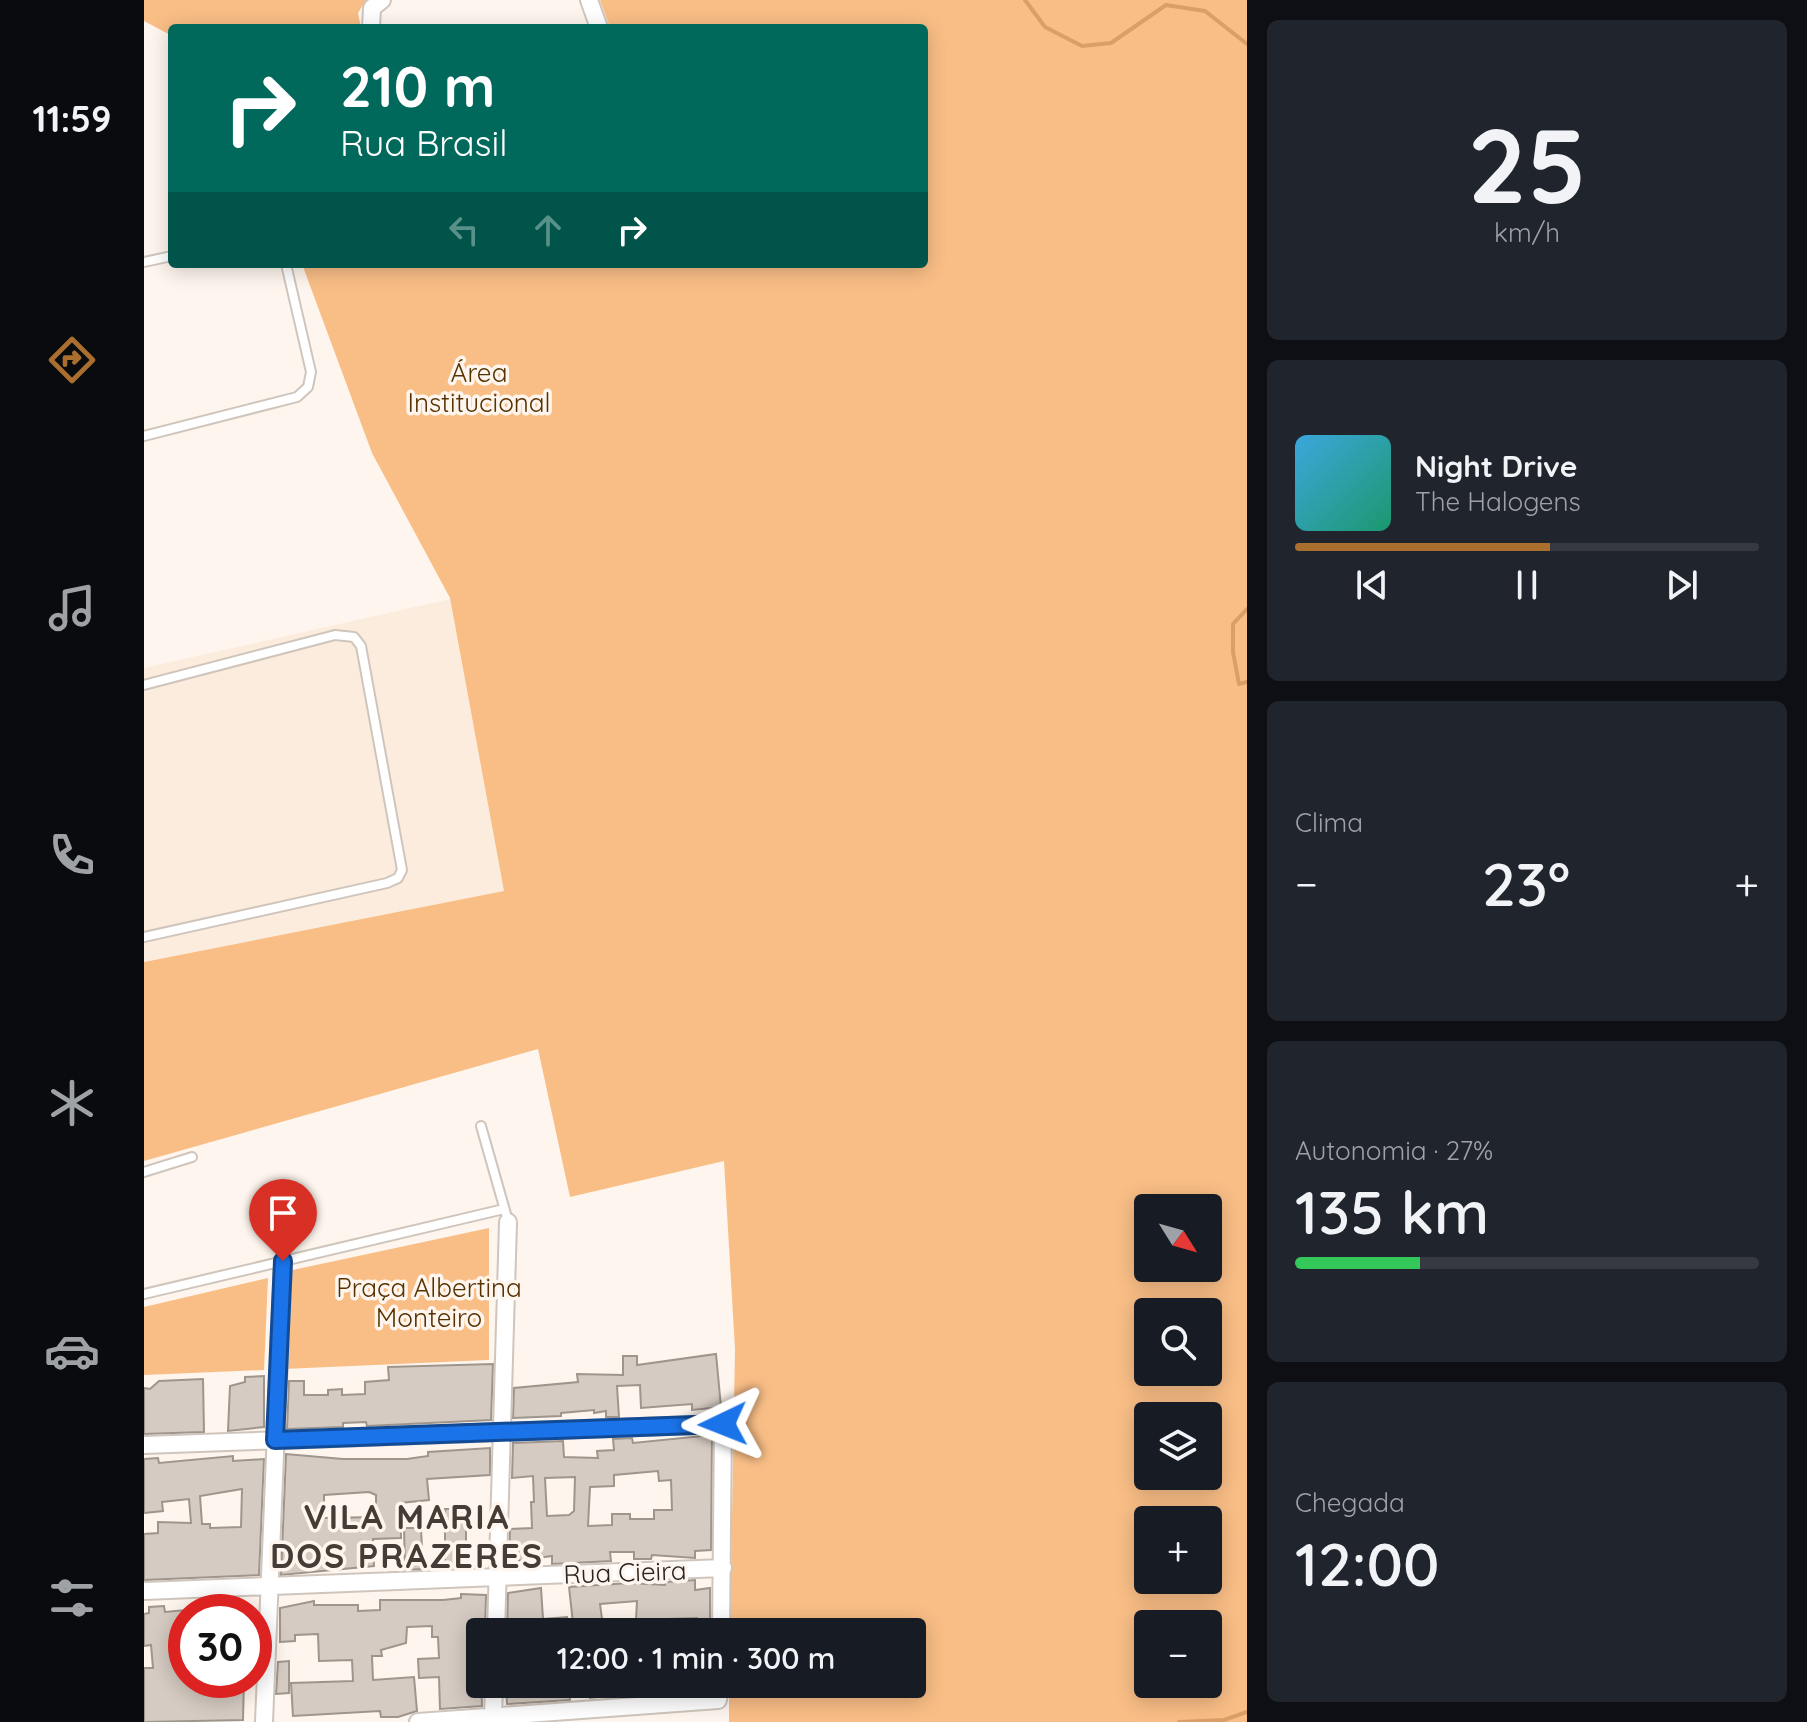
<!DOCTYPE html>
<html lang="pt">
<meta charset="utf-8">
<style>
body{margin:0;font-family:Quicksand,sans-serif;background:#20242c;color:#f1f3f6;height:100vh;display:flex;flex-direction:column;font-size:30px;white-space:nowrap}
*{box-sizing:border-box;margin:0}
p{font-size:26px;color:#9ea1a6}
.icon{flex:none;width:44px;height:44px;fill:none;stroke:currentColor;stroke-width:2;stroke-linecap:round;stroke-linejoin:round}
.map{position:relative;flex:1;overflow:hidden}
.drawer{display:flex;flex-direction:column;gap:20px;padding:20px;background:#0d0f14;width:560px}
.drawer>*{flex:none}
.guide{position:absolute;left:24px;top:24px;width:760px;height:244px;border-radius:8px;box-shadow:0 4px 20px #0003;background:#00695c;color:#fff;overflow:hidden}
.needle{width:52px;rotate:127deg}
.controls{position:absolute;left:990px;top:1194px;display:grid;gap:16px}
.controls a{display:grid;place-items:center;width:88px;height:88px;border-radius:8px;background:#171b24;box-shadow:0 4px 20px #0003;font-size:40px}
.speed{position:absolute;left:24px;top:1594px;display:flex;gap:16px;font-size:40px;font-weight:700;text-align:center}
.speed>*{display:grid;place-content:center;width:104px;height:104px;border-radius:50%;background:#171b24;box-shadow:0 4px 20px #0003;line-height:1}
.speed .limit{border:12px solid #d22;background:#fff;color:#111}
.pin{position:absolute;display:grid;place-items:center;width:68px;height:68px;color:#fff;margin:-82px -34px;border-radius:50% 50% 50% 0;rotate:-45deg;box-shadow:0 0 8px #0007}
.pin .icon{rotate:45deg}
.me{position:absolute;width:88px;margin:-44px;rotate:268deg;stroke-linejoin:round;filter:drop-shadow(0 0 6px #0008)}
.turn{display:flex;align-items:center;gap:28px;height:168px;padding:0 40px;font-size:36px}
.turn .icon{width:104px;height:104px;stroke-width:2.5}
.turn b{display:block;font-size:56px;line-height:68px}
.lanes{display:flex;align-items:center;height:76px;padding:0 40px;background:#0003;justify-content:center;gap:40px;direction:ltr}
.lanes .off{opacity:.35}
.big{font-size:60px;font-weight:600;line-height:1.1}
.drawer .tile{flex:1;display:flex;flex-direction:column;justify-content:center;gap:12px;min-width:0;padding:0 28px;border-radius:12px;background:#20242c}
.drawer .dial{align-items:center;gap:0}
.dial b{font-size:104px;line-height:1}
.song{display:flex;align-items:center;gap:24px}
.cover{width:96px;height:96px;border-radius:12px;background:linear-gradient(135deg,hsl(200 70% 55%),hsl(160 70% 35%))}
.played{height:8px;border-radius:4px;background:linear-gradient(90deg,#aa6f2f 55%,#363941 55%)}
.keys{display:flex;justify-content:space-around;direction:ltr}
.heat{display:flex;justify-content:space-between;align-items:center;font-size:44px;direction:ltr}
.charge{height:12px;border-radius:6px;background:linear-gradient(90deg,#34c759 27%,#363941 0)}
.trip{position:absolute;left:322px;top:1618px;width:460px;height:80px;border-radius:8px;background:#171b24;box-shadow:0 4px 20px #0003;font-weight:600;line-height:80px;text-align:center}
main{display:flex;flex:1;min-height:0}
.dock{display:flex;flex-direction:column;width:144px;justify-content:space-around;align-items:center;background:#090b0e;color:#9ea1a6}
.dock .icon{width:56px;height:56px}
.dock .selected{color:#aa6f2f}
.dock b{font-size:36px;color:#f1f3f6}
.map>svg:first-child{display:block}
.built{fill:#fcecdd}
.green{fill:#f9be86;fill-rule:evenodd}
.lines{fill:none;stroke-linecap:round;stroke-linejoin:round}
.stream{stroke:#d99f67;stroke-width:4}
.building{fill:#d5cbc2;stroke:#9e958c;stroke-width:2;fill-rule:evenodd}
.service-casing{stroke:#cfc5bc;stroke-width:12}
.minor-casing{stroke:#cfc5bc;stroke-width:20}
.service{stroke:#fff;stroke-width:8}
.minor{stroke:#fff;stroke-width:16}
.route-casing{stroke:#114b97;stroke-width:20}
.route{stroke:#1a73e8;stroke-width:14}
.labels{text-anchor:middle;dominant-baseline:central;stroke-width:7;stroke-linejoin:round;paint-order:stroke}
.park-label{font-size:26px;fill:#573202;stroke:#fef6ee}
.street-label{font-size:26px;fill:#272320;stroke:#fef6ee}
.district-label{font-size:34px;font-weight:bold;letter-spacing:2px;fill:#443c35;stroke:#fef6ee}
</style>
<main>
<nav class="dock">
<b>11:59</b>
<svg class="icon selected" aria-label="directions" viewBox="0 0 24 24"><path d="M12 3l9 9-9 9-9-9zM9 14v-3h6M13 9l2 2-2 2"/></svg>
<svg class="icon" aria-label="music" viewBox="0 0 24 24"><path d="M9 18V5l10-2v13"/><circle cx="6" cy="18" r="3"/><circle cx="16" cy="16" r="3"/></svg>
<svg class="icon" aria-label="phone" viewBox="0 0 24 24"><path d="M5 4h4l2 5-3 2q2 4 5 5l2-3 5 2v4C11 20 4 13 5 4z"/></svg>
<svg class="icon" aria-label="climate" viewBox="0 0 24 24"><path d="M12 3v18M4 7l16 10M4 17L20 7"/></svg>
<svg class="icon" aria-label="car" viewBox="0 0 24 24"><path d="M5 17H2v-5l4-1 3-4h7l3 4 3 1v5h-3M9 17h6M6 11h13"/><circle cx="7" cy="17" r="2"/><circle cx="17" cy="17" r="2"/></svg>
<svg class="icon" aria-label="filters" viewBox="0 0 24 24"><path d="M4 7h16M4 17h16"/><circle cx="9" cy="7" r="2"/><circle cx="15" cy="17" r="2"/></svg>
</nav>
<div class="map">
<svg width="1103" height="1722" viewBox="0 0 1103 1722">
<rect width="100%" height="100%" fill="#fef6ee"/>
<path class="built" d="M306,599L360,891L0,962V668Z"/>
<path class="green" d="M0,0H222L214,13L217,28H28V36L0,21Z
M456,0H1103V1722H585V1684H768V1632H586L591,1349L580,1161L426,1197L394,1049L0,1161V962L360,891L306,598L228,453L158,264H780V28H466ZM1004,1208H1064V1268H1004ZM1004,1312H1064V1372H1004ZM1064,1416V1476H1004V1416ZM1004,1520H1064V1580H1004ZM1064,1624V1684H1004V1624Z
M345,1228V1360L139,1369L144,1271Z
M124,1278L120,1370L0,1375V1307Z"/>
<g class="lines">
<path class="stream" d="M881,0L901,27L938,46L967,43L1022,5L1061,11L1103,44
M1103,609L1089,624V652L1095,684L1103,682
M1035,1722L1080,1720L1103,1712"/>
</g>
<path class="building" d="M572,1354L577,1407L548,1410V1404L497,1408L496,1385L473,1386L475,1417H462V1411L450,1413V1410L417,1413V1416L369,1418L370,1388L434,1382L433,1374L479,1375V1356H493V1365Z
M349,1364L347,1420L223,1426L222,1422L199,1423V1427L143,1429L145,1381H160V1395H184V1390L198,1389V1395L221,1394V1382L245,1380L244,1367Z
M120,1376V1427L84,1431L86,1386L101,1382V1377Z
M59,1379L60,1432L0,1434V1388L6,1389L15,1381Z
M568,1435L567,1550L551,1551V1558L508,1555L507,1559H490V1552H466L467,1561L408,1564V1556L365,1562L366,1529L388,1528L387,1502H390L389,1476L368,1478L369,1443L419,1441L420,1457L454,1458L453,1451L470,1450L469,1439L488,1438L489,1443ZM514,1471L515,1481L527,1480L528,1510H510V1519H486V1514H468V1525L444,1526L446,1487L470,1486V1475ZM431,1477L430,1511L425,1515L403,1516L401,1478Z
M346,1448V1475L283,1479L285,1500L256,1503L257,1538L229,1539L230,1566L137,1575L142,1454L199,1459H263L284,1456V1452ZM225,1492L232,1495V1517L180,1518V1495Z
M89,1456V1461L120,1459L115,1575L0,1580V1534L14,1533V1522L47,1523L45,1499L18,1502L19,1511L0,1513V1459L14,1458L15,1463ZM98,1489L97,1527L66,1528V1524H58L56,1496Z
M301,1509H322V1567L301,1568Z
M260,1528H277L279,1569L261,1570Z
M551,1580V1590L566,1588V1632H553V1618L492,1620L493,1601L456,1604L458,1619L429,1623L425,1587L486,1583L521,1585V1582Z
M397,1588L399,1619L423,1617L424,1632H363L364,1593Z
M317,1594L342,1595L341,1632H336L338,1706L296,1709L295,1677L275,1678L274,1659L295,1658L294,1637H288V1626L263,1627L262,1643L237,1650L238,1656H228L229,1680L270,1677L273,1711L254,1717H237L236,1711L149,1716L147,1683L209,1681L208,1660L175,1661L174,1634L151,1635V1641L136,1642V1608L170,1601V1605H214V1611L236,1610V1600H299L317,1598Z
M84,1601L85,1612H51V1603Z
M20,1606L21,1612L42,1610V1680H100L99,1720L0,1722V1668H9L7,1645L0,1646V1614L5,1613V1607Z
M145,1661V1693L132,1694L134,1662Z
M362,1684H424L426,1700L363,1704Z
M445,1684H564V1690L528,1692V1689L446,1698Z"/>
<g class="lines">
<defs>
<path id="service" d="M0,262L28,256
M0,436L153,397L164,387L167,372L142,264
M0,685L191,635L210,637L217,646L258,870L254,878L243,883L0,937
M337,1126L362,1214
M0,1172L48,1157
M0,1294L360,1209"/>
<path id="minor" d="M445,0L455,28
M227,28L228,8L238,0
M0,1445L579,1424L577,1632
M0,1591L579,1568
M352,1632L364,1222
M349,1717L350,1684
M120,1722L139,1261
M274,1722L574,1700L575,1684"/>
</defs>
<use href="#service" class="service-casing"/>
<use href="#minor" class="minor-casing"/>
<use href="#service" class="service"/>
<use href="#minor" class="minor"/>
</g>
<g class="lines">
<defs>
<path id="route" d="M139,1261L131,1440L579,1424"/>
</defs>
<use href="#route" class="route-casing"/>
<use href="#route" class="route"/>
</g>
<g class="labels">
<g class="park-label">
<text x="335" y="372">Área<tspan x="335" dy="30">Institucional</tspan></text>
<text x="285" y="1287">Praça Albertina<tspan x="285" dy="30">Monteiro</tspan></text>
</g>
<g class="street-label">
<text transform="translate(481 1572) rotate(-2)">Rua Cieira</text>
</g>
<g class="district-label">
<text x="263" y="1516">VILA MARIA<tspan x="263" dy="39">DOS PRAZERES</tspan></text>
</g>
</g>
</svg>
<div class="controls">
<a><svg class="needle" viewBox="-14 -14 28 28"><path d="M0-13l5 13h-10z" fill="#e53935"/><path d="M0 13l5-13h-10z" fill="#9ea1a6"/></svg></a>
<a><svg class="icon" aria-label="search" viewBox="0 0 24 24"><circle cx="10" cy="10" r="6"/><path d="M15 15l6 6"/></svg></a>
<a><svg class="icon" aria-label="layers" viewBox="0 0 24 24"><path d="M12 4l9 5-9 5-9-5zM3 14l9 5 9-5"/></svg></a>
<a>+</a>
<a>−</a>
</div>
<div class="speed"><div class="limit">30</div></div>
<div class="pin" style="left:139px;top:1261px;background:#d93025"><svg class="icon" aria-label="arrive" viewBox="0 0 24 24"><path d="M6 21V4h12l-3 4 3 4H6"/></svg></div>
<svg class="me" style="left:579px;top:1424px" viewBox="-20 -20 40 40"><path d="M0-17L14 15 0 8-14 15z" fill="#1a73e8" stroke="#fff" stroke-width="4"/></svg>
<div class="trip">12:00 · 1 min · 300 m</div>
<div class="guide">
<div class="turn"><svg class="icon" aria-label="right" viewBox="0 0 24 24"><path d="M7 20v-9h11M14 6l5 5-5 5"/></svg><div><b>210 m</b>Rua Brasil</div></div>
<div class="lanes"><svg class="icon off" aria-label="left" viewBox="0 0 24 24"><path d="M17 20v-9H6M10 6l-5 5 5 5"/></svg><svg class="icon off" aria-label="ahead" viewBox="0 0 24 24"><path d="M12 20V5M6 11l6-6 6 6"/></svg><svg class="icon" aria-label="right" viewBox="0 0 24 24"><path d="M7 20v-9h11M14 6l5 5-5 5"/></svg></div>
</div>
</div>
<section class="drawer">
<div class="tile dial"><b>25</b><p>km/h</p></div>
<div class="tile">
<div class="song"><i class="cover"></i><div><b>Night Drive</b><p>The Halogens</p></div></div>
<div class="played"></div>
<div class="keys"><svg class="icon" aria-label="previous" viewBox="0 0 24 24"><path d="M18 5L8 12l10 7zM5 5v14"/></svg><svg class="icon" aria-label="pause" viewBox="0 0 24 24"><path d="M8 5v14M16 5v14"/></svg><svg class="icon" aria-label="next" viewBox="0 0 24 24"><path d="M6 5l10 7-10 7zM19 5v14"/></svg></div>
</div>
<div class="tile"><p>Clima</p>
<div class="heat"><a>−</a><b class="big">23°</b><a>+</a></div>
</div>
<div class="tile"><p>Autonomia · 27%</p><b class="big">135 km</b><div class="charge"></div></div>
<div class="tile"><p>Chegada</p><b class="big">12:00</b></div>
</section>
</main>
